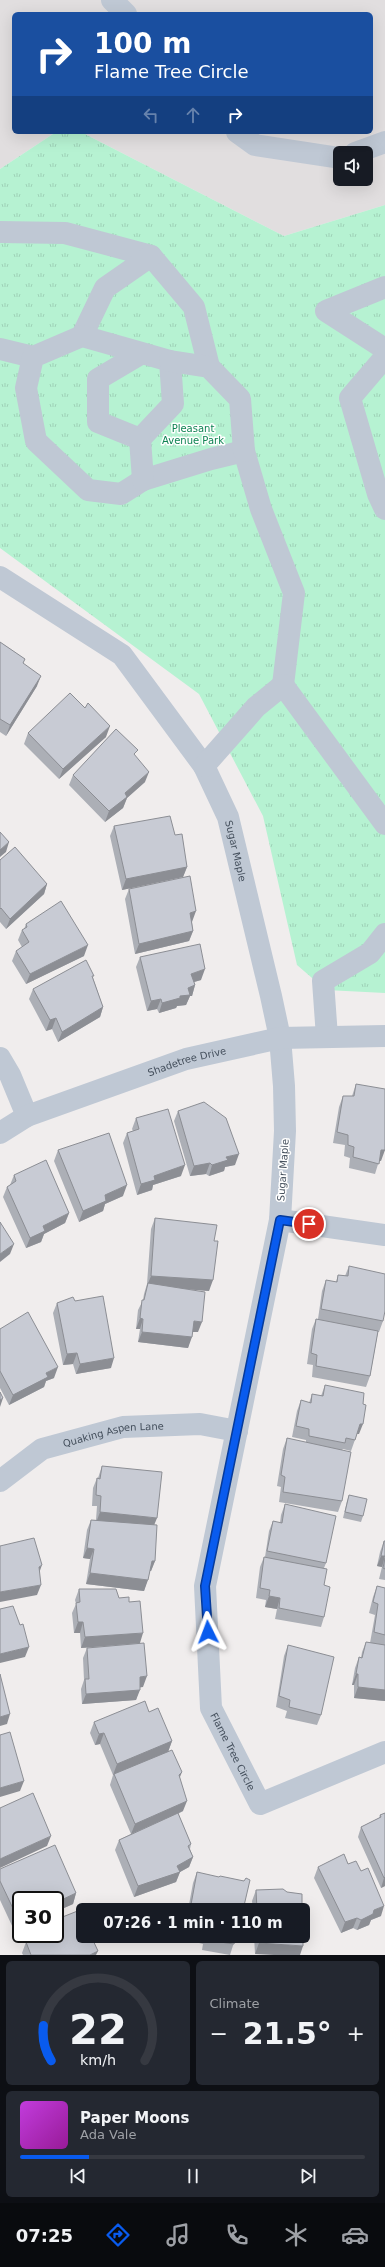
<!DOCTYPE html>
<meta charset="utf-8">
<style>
body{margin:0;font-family:"DejaVu Sans",sans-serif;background:#242831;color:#f1f3f6;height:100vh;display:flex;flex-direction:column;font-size:15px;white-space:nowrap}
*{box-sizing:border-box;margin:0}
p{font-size:13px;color:#9ea1a6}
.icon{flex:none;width:22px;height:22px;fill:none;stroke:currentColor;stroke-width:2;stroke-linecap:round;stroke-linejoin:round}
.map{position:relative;height:1955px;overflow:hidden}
.details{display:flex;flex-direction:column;gap:6px;padding:6px;background:#0d0f14;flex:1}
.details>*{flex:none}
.banner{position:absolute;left:12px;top:12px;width:361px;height:122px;border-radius:6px;box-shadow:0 4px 16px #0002;background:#1a4fa0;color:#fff;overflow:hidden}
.fabs{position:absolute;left:333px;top:146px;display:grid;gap:8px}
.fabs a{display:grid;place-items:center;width:40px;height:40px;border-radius:6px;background:#171b24;box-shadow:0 4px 16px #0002;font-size:20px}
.speed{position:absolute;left:12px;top:1891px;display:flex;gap:8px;font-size:20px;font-weight:700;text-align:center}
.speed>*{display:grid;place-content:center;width:52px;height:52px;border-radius:50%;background:#171b24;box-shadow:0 4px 16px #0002;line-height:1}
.speed .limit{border:2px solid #111;border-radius:6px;background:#fff;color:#111}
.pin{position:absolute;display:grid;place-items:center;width:34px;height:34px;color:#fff;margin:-17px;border:2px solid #fff;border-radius:50%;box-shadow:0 1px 4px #0007}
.me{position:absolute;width:44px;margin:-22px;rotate:357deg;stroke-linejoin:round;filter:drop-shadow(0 0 3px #0008)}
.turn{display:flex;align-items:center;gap:14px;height:84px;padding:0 16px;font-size:18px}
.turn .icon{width:52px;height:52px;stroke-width:2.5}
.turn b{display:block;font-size:28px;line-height:34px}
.lanes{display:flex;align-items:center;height:38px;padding:0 16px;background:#0003;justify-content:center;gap:20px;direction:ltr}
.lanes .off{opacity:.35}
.big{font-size:30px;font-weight:600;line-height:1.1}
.details .tile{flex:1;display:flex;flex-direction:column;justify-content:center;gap:6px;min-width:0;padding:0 14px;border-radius:6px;background:#242831}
.details .dial{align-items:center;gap:0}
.dial svg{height:104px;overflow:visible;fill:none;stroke:#363941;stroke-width:7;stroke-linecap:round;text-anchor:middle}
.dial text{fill:#f1f3f6;stroke:none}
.song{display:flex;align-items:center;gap:12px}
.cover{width:48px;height:48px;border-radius:6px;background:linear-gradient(135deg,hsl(290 70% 55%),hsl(300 70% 35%))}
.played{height:4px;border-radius:2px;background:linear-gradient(90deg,#095bee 20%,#363941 20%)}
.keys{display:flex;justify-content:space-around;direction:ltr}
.heat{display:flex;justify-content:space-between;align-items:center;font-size:22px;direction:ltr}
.details .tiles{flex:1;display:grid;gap:6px;grid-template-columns:1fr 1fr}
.tile:last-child{grid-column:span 2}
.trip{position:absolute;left:76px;top:1903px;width:234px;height:40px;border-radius:6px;background:#171b24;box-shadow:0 4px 16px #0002;font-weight:600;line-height:40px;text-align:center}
.dock{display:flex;height:64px;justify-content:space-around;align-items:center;background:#090b0e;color:#9ea1a6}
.dock .icon{width:28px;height:28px}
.dock .active{color:#095bee}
.dock b{font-size:18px;color:#f1f3f6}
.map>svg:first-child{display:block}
.education{fill:#e1dedf;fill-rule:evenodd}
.grass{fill:url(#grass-tufts)}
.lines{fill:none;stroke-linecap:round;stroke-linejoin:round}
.minor{stroke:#bfc8d4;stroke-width:22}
.wall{fill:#acafb6}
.shaded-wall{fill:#8c8e94}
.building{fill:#c8cbd4;stroke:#8c8e94}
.route-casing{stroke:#063b9b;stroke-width:10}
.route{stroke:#095bee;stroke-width:7}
.labels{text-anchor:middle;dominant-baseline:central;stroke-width:3;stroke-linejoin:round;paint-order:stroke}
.park-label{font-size:10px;fill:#0e8352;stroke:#fff}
.street-label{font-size:10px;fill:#444f5c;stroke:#fff}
</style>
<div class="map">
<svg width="385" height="1955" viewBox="0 0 385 1955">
<defs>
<pattern id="grass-tufts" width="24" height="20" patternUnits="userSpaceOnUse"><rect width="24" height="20" fill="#b6f2d2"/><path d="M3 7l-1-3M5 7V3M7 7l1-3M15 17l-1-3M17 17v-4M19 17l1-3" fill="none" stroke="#9ed1b7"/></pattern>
</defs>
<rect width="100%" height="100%" fill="#f0eded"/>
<path class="education" d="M0,0H385V205L284,236L81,132H371V14H14V132H56L0,169ZM340,153H366V179H340Z"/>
<path class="grass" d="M56,132H81L284,236L385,205V993L326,990L297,965L263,816L199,694L0,548V169Z"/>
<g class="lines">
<g class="minor">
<path d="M112,0L126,14"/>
<path d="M237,132L255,145L340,158"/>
<path d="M355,153L385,142"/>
<path d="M0,232L65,233L151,256L194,307L209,367"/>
<path d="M385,287L326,311L385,349"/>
<path d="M82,336L105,288L151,256"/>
<path d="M0,349L33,357"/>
<path d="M142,353L170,361L173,404L140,439L98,422V379L142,353L82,336L33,357L26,388L36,441L88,490L121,494L143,480L211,459L244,451L261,509L294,593L283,685"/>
<path d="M385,357L350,398L378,494L385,509"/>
<path d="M170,361L209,367L240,399L244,451"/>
<path d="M140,439L143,480"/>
<path id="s1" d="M0,577L122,655L204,766L228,817L271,996L280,1038L284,1086L285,1131L280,1220L205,1586L211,1708L260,1804L385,1752"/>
<path d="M204,766L256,707L283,685L385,824"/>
<path d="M327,1037L323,981L370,953L385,934"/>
<path d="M0,1058L10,1075L27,1116"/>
<path id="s2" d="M0,1133L27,1116L186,1059L280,1038L385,1036"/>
<path d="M280,1220L385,1235"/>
<path id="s3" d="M0,1481L42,1449L123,1427L200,1424L237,1431"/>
</g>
</g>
<path class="wall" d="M0,642L25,659L23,663L37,686L6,736L0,732Z
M28,733L106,737L59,779L24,744Z
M73,775L145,782L127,798L123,808L105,822L69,785Z
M114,826L175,835L187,867L183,877L122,890L110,836Z
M0,860L47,884L44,894L6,929L0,922Z
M129,889L192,922L193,931L189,941L135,954L125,899Z
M26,924L84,956L26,984L12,961L16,951L22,947L18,940L22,930L24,929Z
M140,957L201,980L194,982L195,985L192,996H190L186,1005L177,1006L176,1008L159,1013L157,1009L147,1011L136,967Z
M93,978L103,1007L100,1017L58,1042L52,1029L46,1031L29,999L33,989Z
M356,1084L381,1161H379L375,1174L349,1168L350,1158L344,1156L345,1145L333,1143L339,1107L343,1096H352Z
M178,1111L235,1165L225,1167L224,1171L209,1176L206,1174L190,1176L174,1121Z
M136,1118L181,1176L153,1185L152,1190L137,1195L123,1143L127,1133L133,1131L132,1129Z
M58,1150L123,1196L105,1204L103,1211L79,1222L54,1161Z
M14,1175L69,1213L65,1223L44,1234L41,1242L26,1248L3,1197L7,1187L10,1185Z
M155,1218L214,1241L209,1291L184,1289L198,1332H192L188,1348L138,1342L140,1329H136L138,1310L143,1300L144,1294L147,1284L151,1229Z
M349,1266L383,1321L379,1332H378L370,1376L366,1387L312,1377L313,1365L307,1364L312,1329L316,1319H318L322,1291L326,1280L336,1282L338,1275L345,1276Z
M75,1301L111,1368L76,1374L73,1364L63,1365L53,1313L57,1303Z
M0,1329L54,1378L46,1381L44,1387L9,1405L0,1388Z
M325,1385L359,1434H357L351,1451L343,1449L342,1450V1501L338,1512L279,1502L281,1487L277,1486L283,1449L287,1438L306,1443V1440L292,1437L297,1411L301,1400L309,1403L312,1394L321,1396Z
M102,1466L154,1525L155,1561L151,1571H150L144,1591L86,1584L90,1559L83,1558L87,1530L91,1520H96L97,1506H92L93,1488L97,1478H98Z
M349,1495L363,1516L361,1522L343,1518L347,1501Z
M285,1504L326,1563L324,1568V1617L321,1627L275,1619L277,1609L265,1607L266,1600L256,1598L260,1567L264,1557H265L269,1531L273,1521L280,1523L281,1515Z
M384,1541H385V1580L379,1579L382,1567L377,1566L380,1552Z
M377,1586L385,1588V1701L354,1698V1685H352L355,1668L359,1657L361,1658L362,1652L366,1642L370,1643L375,1615L369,1613L373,1597Z
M79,1589L119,1598L129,1602L140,1643L143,1687H140L136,1700L82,1704L81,1689L84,1680L83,1658L87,1648L138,1644L81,1648L80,1633H74L72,1613L76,1604L75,1600Z
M288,1645L321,1715L317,1725L285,1718L287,1711L276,1707L284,1656Z
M149,1712L172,1741L168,1752L180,1778L183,1811L178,1814L191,1844L190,1849L193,1857L189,1867L180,1872L176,1882L134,1897L115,1850L119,1840L131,1834L110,1785L113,1775L100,1744L95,1745L90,1733L94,1722Z
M385,1813V1886L381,1888L358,1837L361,1827L379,1818L380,1815Z
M348,1864L381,1916L371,1920L369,1925L357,1930L353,1928L341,1933L314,1878L318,1867Z
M0,1869L76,1893L73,1904L55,1912V1900L21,1927L14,1930L0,1900Z
M197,1872L243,1910H188L193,1883Z
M256,1890L302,1910H253L252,1901Z
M30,1934H55L96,1955H23L22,1953L26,1942H28V1940Z
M183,1936H236L230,1955L202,1950L203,1944L183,1939Z
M254,1936H303L255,1954Z"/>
<path class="shaded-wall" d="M41,676L37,686L6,736L10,725Z
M110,726L106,737L59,779L63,769Z
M149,772L145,782L127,798L123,808L105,822L109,811L125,793Z
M9,842L6,852L0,857V850Z
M187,867L183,877L122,890L126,879Z
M47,884L44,894L6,929L10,919Z
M196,911L192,922L186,923L190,913Z
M193,931L189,941L135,954L139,944Z
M88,945L84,956L26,984L30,974Z
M205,969L201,980L187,984L191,974Z
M195,985L192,996H190L186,1005L177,1006L176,1008L159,1013L162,1003L180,996L188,988Z
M161,999L157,1009L147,1011L151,1001Z
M103,1007L100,1017L58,1042L62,1032Z
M56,1018L52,1029L46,1031L50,1020Z
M381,1150H385L381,1161L377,1160Z
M239,1154L235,1165L225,1167L224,1171L209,1176L212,1165L226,1157Z
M210,1163L206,1174L190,1176L194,1166Z
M185,1165L181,1176L153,1185L152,1190L137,1195L141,1184L154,1176Z
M127,1185L123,1196L105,1204L103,1211L79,1222L83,1211L105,1195Z
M69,1213L65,1223L44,1234L41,1242L26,1248L30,1238L43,1226Z
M14,1244L10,1254L0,1262V1254Z
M151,1276L213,1280L209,1291L147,1286Z
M140,1318L143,1319L140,1329H136Z
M194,1321L202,1322L198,1332H190Z
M142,1332L192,1337L188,1348L138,1342Z
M77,1353L73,1364L63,1365L67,1354Z
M114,1358L111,1368L76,1374L80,1364Z
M58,1367L54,1378L46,1381L44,1387L9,1405L13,1395L46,1373Z
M3,1398L0,1407V1400Z
M360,1424H363L359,1434H356Z
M100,1512L157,1518L153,1528L96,1523Z
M87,1548L94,1549L90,1559L83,1558Z
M381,1556H385L382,1567L377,1566Z
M152,1561H155L151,1571H148Z
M42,1565L38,1576L39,1567Z
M90,1573L148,1580L144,1591L86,1584Z
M41,1585L37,1595L0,1602V1592Z
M269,1596L280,1598L277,1609L265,1607Z
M78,1622H83L80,1633H74Z
M143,1633L140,1643L81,1648L85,1637Z
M29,1647L25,1657L0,1663V1654Z
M356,1674H358L354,1685H352Z
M147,1676L143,1687L136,1688L140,1677Z
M358,1687L385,1690V1701L354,1698Z
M140,1690L136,1700L82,1704L86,1694Z
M10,1714L7,1724L0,1726V1717Z
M104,1733L100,1744L95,1745L99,1734Z
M172,1741L168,1752L113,1775L117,1764Z
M182,1772L178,1782L179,1775Z
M24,1781L20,1791L0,1797V1788Z
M187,1801L183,1811L131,1834L135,1824Z
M51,1836L47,1846L0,1868V1859Z
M193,1857L189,1867L180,1872L176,1882L134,1897L138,1886L177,1866Z
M385,1877V1886L381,1888L384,1878Z
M76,1893L73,1904L55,1912V1903Z
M384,1906L381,1916L371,1920L369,1925L357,1930L361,1920L374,1910Z
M21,1918V1927L14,1930L18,1919Z
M357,1918L353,1928L341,1933L345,1922Z
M259,1943L303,1946L300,1955H274L255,1954Z
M98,1951L96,1955H90Z"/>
<path class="building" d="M0,642L25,659L23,663L41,676L10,725L0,719Z
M70,693L85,708L88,703L110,726L63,769L28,733Z
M116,729L138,750L134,754L149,772L125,793L127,797L109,811L73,775Z
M170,816L175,835L182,834L187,867L126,879L114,826Z
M0,832L9,842L0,850Z
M15,847L47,884L10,919L1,908L0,909V860Z
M190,876L196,911L190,913L193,931L139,944L129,889Z
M61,901L88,945L30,974L16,951L29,942L22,930L27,927L26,924Z
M200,944L205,969L191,974L195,985L188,988L190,995L180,996V998L162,1003L161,999L151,1001L140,957Z
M86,960L94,976H92L103,1007L62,1032L56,1018L50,1020L33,989Z
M356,1084L385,1089V1150H381L379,1164L353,1157L354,1147L348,1145V1135L337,1132L343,1096H354Z
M204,1102L226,1118L239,1154L226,1157L228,1160L212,1165L210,1163L194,1166L178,1111Z
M168,1109L185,1165L154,1176L155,1180L141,1184L127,1133L139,1129L136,1118Z
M109,1133L127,1185L105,1195L106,1201L83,1211L58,1150Z
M46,1160L69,1213L43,1226L45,1231L30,1238L7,1187L16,1181L14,1175Z
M155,1218L217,1225L214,1241H218L213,1280L151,1276Z
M0,1222L14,1244L0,1254Z
M349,1266L385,1274V1311L383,1321L321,1309L326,1280L337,1282L338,1275L348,1276Z
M148,1283L205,1292L202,1322L194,1321L192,1337L142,1332L143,1319L140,1318L142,1300H144Z
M103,1296L114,1358L80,1364L77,1353L67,1354L57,1303L73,1297L75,1301Z
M28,1312L58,1367L46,1373L48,1377L13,1395L0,1371V1329Z
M316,1319L378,1331L370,1376L316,1366L317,1355L311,1353Z
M325,1385L364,1393L363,1404L366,1405L363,1424H360L355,1440L346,1438L345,1443L309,1436V1429L296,1426L301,1400L311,1403L312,1394L323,1396Z
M0,1392L3,1398L0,1400Z
M287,1438L351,1452L342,1501L283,1492L285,1477L281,1475Z
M102,1466L162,1472L157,1518L100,1512L101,1496L96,1495L97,1478L100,1479Z
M349,1495L367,1499L363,1516L345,1512Z
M285,1504L336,1516L326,1563L267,1551L273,1521L282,1523Z
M91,1520L157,1525L155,1561H152L148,1580L90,1573L94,1549L87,1548Z
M34,1538L42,1565L39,1567L41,1585L0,1592V1546Z
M384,1541H385V1556H381Z
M264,1557L327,1569L324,1585L330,1587L324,1617L279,1608L280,1598L269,1596L270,1590L260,1588Z
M385,1558V1569L383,1568Z
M377,1586L385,1588V1635L374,1632L378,1604L373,1602Z
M79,1589H116L119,1598L129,1597V1602L140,1601L143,1633L85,1637L83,1622H78L76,1603L80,1602Z
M13,1606L20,1625L23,1624L29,1647L0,1654V1609Z
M366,1642L385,1645V1690L358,1687V1674H356L359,1657L362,1658Z
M144,1643L147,1676L140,1677V1690L86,1694L85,1679H89L87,1648Z
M288,1645L334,1657L321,1715L289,1707L290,1700L279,1696Z
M0,1674L10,1714L0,1717Z
M145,1701L149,1712L158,1708L172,1741L117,1764L104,1733L99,1734L94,1722Z
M10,1732L24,1781L0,1788V1735Z
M172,1750L182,1772L179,1775L187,1801L135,1824L114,1774Z
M33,1793L51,1836L0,1859V1808Z
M178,1813L191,1844L188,1846L193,1857L177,1866L180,1872L138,1886L119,1840Z
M385,1813V1877L384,1878L361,1827L381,1817L380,1815Z
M55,1845L76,1893L55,1903V1900H21V1918L18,1919L0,1881V1869Z
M344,1854L348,1864L356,1861L361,1871L368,1868L384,1906L374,1910L373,1914L361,1920L357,1918L345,1922L318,1867Z
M197,1872L219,1877L220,1876L244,1881L246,1878L250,1880L243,1910H190Z
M283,1889L287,1892L302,1894V1910H257L256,1890Z
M80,1910L83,1918V1936H91L98,1951L90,1955H31L26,1942L35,1939L33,1934H55V1920Z
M206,1936H236L234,1944L206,1940Z
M258,1936H303V1946L259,1943Z"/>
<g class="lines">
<defs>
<path id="route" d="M208,1632L205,1586L280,1220L309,1224"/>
</defs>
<use href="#route" class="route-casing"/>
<use href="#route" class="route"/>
</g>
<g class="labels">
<g class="park-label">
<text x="193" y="428">Pleasant<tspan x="193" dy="12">Avenue Park</tspan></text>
</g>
<g class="street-label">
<text stroke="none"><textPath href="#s1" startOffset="374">Sugar Maple</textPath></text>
<text stroke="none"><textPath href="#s2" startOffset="201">Shadetree Drive</textPath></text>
<text transform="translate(283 1170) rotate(-86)">Sugar Maple</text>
<text stroke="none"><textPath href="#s3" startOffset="126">Quaking Aspen Lane</textPath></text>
<text stroke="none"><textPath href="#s1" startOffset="1293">Flame Tree Circle</textPath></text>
</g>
</g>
</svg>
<div class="fabs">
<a><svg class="icon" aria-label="sound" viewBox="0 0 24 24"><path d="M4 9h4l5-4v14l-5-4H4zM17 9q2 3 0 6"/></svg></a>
</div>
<div class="speed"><div class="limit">30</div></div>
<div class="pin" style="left:309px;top:1224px;background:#d93025"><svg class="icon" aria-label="arrive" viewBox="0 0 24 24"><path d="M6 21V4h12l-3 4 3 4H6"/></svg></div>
<svg class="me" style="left:208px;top:1632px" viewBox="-20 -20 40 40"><path d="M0-17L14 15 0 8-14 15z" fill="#095bee" stroke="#fff" stroke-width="4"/></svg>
<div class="trip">07:26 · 1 min · 110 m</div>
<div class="banner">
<div class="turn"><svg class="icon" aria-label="right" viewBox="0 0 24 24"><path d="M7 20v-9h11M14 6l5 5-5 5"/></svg><div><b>100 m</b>Flame Tree Circle</div></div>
<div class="lanes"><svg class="icon off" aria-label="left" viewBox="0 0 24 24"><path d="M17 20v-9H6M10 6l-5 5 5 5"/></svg><svg class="icon off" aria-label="ahead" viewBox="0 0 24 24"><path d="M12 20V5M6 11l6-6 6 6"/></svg><svg class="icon" aria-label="right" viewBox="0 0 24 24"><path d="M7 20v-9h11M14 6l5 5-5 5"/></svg></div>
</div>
</div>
<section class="details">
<div class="tiles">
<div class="tile dial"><svg viewBox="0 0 100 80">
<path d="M14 69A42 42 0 1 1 86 69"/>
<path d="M14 69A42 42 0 0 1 8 42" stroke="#095bee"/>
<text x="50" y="56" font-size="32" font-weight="700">22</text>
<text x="50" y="72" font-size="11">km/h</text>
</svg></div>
<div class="tile"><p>Climate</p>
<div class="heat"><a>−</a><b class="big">21.5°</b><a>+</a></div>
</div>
<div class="tile">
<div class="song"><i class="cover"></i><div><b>Paper Moons</b><p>Ada Vale</p></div></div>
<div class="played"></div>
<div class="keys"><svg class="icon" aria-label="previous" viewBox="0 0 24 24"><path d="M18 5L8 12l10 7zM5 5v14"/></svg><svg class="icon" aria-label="pause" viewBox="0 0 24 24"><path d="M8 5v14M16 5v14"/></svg><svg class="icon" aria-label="next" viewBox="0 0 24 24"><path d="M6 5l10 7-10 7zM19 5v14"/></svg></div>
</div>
</div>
</section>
<nav class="dock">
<b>07:25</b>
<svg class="icon active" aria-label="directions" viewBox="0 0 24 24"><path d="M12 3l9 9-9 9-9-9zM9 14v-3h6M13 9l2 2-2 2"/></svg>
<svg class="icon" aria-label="music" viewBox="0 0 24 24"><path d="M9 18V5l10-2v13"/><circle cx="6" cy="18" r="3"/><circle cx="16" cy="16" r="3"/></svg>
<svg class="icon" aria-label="phone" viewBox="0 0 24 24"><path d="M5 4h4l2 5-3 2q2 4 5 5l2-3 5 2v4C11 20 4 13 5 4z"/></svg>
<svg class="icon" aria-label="climate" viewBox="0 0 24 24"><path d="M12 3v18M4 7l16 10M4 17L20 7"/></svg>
<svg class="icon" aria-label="car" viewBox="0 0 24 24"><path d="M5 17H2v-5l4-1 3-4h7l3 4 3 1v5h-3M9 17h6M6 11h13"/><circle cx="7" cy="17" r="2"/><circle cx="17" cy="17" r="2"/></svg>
</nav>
